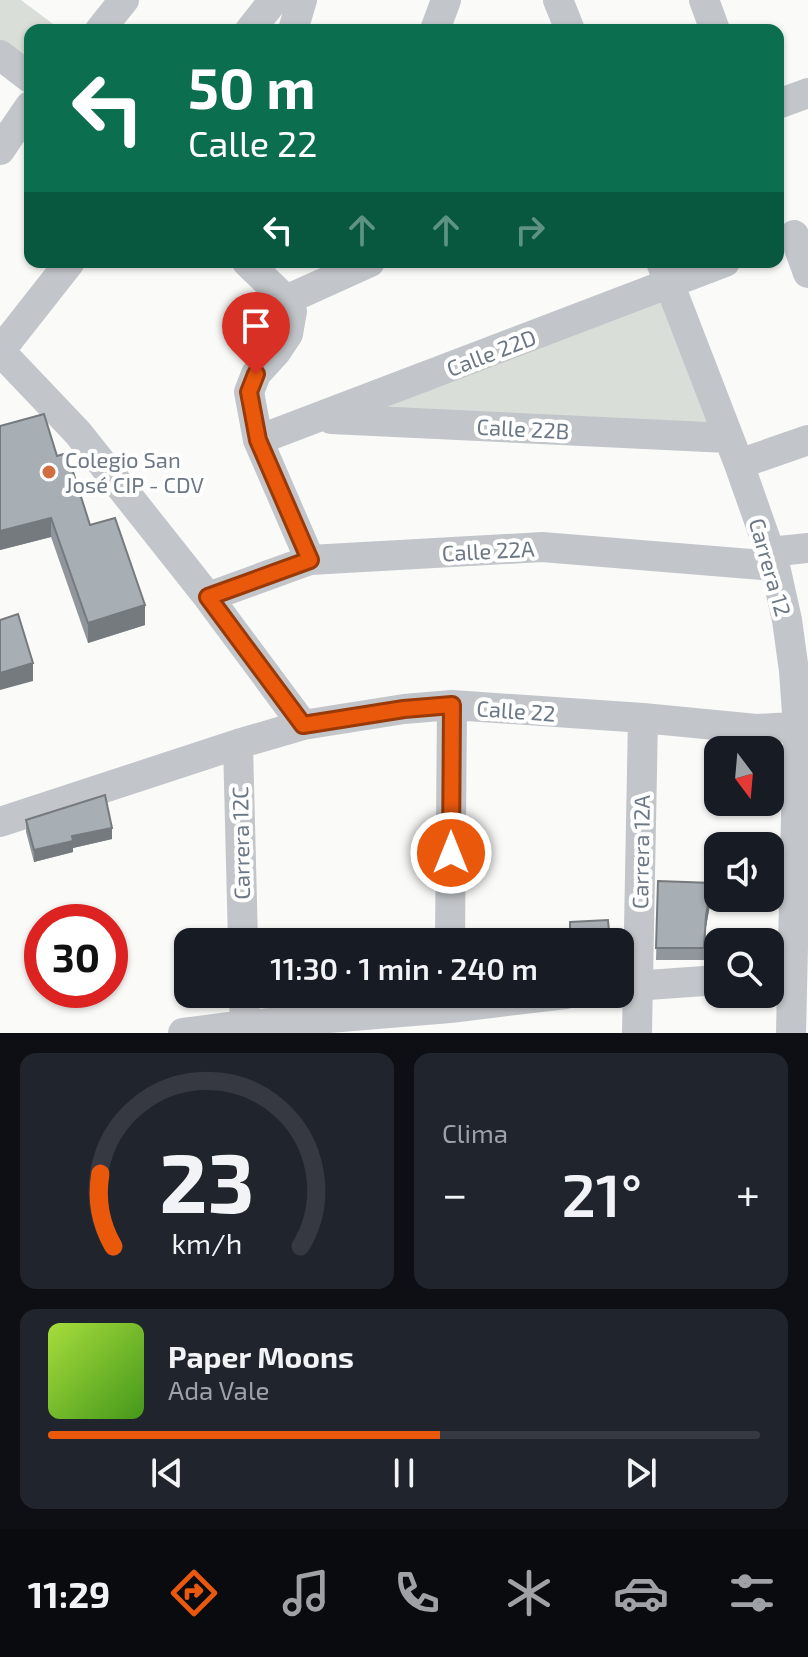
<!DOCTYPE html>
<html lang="es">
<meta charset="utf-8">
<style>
body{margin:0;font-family:"Exo 2",sans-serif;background:#20242c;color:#f1f3f6;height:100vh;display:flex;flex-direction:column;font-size:30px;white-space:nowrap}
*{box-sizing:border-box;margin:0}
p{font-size:26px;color:#9ea1a6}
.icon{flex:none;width:44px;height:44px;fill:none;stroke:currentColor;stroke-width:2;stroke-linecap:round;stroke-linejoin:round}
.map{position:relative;height:1033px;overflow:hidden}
.side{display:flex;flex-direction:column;gap:20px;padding:20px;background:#0d0f14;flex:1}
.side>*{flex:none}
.banner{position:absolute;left:24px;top:24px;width:760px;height:244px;border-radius:16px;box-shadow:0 2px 6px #0004;background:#0b6e4f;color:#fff;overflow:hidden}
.needle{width:52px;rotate:164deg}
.tools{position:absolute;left:704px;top:736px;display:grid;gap:16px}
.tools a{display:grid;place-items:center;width:80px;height:80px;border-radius:16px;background:#171b24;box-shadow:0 2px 6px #0004;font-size:40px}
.speed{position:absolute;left:24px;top:904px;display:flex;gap:16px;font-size:40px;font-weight:700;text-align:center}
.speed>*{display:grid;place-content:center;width:104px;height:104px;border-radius:50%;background:#171b24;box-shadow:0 2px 6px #0004;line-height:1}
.speed .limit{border:12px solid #d22;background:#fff;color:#111}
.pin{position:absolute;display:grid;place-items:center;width:68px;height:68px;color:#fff;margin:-82px -34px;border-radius:50% 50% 50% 0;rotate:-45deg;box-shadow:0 0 8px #0007}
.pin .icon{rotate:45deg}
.me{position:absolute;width:88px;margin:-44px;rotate:0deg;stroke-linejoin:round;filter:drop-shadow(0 0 6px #0008)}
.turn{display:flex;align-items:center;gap:28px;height:168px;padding:0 32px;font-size:36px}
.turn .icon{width:104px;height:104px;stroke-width:2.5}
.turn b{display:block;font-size:56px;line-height:68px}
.lanes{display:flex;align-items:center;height:76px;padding:0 32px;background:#0003;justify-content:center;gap:40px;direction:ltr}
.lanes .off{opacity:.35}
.big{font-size:60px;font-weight:600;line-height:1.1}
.side .widget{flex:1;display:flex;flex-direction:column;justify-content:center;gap:12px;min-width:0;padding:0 28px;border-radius:16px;background:#20242c}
.side .dial{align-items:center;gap:0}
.dial svg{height:208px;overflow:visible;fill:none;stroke:#363941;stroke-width:7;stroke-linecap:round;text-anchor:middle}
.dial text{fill:#f1f3f6;stroke:none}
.song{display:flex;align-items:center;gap:24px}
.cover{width:96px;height:96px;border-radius:12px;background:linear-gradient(135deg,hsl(80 70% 55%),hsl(100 70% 35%))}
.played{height:8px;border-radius:4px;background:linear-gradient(90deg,#ea580c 55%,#363941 55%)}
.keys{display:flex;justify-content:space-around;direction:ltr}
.heat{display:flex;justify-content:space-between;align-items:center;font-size:44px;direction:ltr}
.side .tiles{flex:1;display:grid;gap:20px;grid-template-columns:1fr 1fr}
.widget:last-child{grid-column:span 2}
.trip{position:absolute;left:174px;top:928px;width:460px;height:80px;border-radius:16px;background:#171b24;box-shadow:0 2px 6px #0004;font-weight:600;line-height:80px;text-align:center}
.tab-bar{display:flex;height:128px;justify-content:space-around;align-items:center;background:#090b0e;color:#9ea1a6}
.tab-bar .icon{width:56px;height:56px}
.tab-bar .selected{color:#ea580c}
.tab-bar b{font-size:36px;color:#f1f3f6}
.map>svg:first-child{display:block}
.green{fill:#daded8}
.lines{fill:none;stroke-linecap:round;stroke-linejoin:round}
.minor{stroke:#c2c5c9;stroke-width:30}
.wall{fill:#90969b}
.shaded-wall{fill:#757a7e}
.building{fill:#a7aeb4;stroke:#757a7e;stroke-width:2}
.route-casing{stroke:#983908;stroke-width:20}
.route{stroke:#ea580c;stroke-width:14}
.poi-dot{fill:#d06e42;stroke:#fff;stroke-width:3}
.labels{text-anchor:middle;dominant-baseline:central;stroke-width:8;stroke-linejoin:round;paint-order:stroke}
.street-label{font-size:22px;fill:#6c7885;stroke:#fff}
.poi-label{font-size:22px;fill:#6c7885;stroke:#fff;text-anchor:start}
</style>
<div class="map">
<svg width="808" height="1033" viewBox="0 0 808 1033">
<rect width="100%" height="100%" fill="#fafaf8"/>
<path class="green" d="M0,0H21L61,30H30V76L0,54Z
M669,284L728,438L317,418Z"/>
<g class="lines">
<path class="minor" d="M558,0L570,30
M704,0L715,30
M100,30L124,0
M250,30L274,0
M293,30L302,0
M435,30L446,0
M0,55L30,78
M778,104L808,93
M0,150L30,106
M794,235L808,273
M247,262L286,300L292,311L288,334L276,352L256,374L249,392L258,440L310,560
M661,262L739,464L775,566L787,620L794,671L798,728L791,1033
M286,300L370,262
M0,351L78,433L208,597L303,725
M0,351L70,262
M331,419L728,438
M258,440L725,262
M739,464L808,440
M770,552L808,548
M208,597L310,560L542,547L775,566
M238,744L243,942
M0,822L238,744L303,725L404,709L452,705L643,718L756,729L808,726
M450,942L452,705
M620,987L718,980
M244,994L245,1033
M183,1033L245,1025L450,1008L566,994
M637,1033L643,718"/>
</g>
<path class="wall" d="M57,456L90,525L145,625L88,643L51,537L0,550Z
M26,820L112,839L73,848V852L34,862L26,832Z
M658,881L712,894L706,927L704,960H656Z"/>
<path class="shaded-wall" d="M51,518V537L0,550V531Z
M145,605V625L88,643V623Z
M33,663V681L0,690V673Z
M112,828V839L73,848V852L34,862V850L72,836Z
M712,883V894L706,927L704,960L706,915Z"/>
<path class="building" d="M44,414L57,456L67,453L90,525L115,518L145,605L88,623L51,518L0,531V426Z
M18,614L33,663L0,673V620Z
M105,795L112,828L72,836L73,841L34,850L26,820Z
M658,881L712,883L706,915L704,948H656Z
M608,920L610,942H570V922Z"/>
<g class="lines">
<defs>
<path id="route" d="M256,374L249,392L258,440L310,560L208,597L303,725L404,709L452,705L451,853"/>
</defs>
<use href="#route" class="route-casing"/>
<use href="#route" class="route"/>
</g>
<circle class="poi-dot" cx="49" cy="472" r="8"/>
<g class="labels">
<g class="street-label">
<text transform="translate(491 352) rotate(-21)">Calle 22D</text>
<text transform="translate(523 428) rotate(3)">Calle 22B</text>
<text transform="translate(488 550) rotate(-3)">Calle 22A</text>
<text transform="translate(771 567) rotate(74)">Carrera 12</text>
<text transform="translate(516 710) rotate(4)">Calle 22</text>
<text transform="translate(240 843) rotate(-91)">Carrera 12C</text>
<text transform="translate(640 852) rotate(-89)">Carrera 12A</text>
</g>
<g class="poi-label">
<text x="65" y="459">Colegio San<tspan x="65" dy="25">José CIP - CDV</tspan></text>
</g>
</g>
</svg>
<div class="tools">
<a><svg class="needle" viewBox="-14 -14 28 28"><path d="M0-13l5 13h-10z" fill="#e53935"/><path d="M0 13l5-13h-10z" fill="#9ea1a6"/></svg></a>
<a><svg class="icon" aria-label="sound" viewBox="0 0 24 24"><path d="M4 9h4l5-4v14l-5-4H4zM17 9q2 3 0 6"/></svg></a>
<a><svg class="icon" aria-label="search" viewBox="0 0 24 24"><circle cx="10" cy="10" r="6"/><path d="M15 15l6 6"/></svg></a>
</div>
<div class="speed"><div class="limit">30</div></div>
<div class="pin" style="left:256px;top:374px;background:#d93025"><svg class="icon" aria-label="arrive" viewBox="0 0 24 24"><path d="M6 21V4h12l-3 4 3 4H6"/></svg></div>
<svg class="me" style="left:451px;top:853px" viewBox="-20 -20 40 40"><circle r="17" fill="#ea580c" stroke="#fff" stroke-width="3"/><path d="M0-11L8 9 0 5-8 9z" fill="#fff"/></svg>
<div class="trip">11:30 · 1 min · 240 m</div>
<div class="banner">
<div class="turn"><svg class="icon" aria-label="left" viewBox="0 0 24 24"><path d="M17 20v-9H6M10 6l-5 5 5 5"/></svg><div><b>50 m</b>Calle 22</div></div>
<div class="lanes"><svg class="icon" aria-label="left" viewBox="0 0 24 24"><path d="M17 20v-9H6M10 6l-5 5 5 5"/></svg><svg class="icon off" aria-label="ahead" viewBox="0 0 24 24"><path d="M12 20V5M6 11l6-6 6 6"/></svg><svg class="icon off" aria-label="ahead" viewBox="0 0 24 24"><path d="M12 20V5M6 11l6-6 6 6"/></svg><svg class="icon off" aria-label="right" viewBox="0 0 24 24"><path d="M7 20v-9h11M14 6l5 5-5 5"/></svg></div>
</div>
</div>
<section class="side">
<div class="tiles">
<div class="widget dial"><svg viewBox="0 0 100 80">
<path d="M14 69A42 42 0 1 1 86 69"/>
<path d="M14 69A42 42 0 0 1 9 41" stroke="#ea580c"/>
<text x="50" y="56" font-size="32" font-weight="700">23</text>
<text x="50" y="72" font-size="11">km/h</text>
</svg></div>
<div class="widget"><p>Clima</p>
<div class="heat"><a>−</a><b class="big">21°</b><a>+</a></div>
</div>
<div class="widget">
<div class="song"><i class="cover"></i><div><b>Paper Moons</b><p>Ada Vale</p></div></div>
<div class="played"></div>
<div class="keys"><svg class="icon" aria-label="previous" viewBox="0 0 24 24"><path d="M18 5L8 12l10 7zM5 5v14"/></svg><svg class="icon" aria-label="pause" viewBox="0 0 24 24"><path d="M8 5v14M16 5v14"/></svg><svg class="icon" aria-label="next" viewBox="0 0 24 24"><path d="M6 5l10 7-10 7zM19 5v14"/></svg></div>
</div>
</div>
</section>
<nav class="tab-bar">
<b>11:29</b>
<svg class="icon selected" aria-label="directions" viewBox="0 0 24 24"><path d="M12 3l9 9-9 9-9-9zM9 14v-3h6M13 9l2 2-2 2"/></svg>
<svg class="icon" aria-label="music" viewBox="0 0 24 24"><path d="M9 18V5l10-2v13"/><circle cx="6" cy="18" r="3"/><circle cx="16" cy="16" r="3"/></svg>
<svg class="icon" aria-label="phone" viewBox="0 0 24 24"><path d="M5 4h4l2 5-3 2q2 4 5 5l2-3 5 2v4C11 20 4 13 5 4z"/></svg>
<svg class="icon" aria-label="climate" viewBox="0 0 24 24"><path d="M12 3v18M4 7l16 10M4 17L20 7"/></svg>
<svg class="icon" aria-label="car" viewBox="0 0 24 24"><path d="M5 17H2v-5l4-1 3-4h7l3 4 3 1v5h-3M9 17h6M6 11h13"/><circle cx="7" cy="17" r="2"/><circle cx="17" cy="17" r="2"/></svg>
<svg class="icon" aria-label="filters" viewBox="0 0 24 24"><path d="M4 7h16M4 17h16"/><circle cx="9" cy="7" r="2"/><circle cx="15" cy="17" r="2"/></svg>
</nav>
